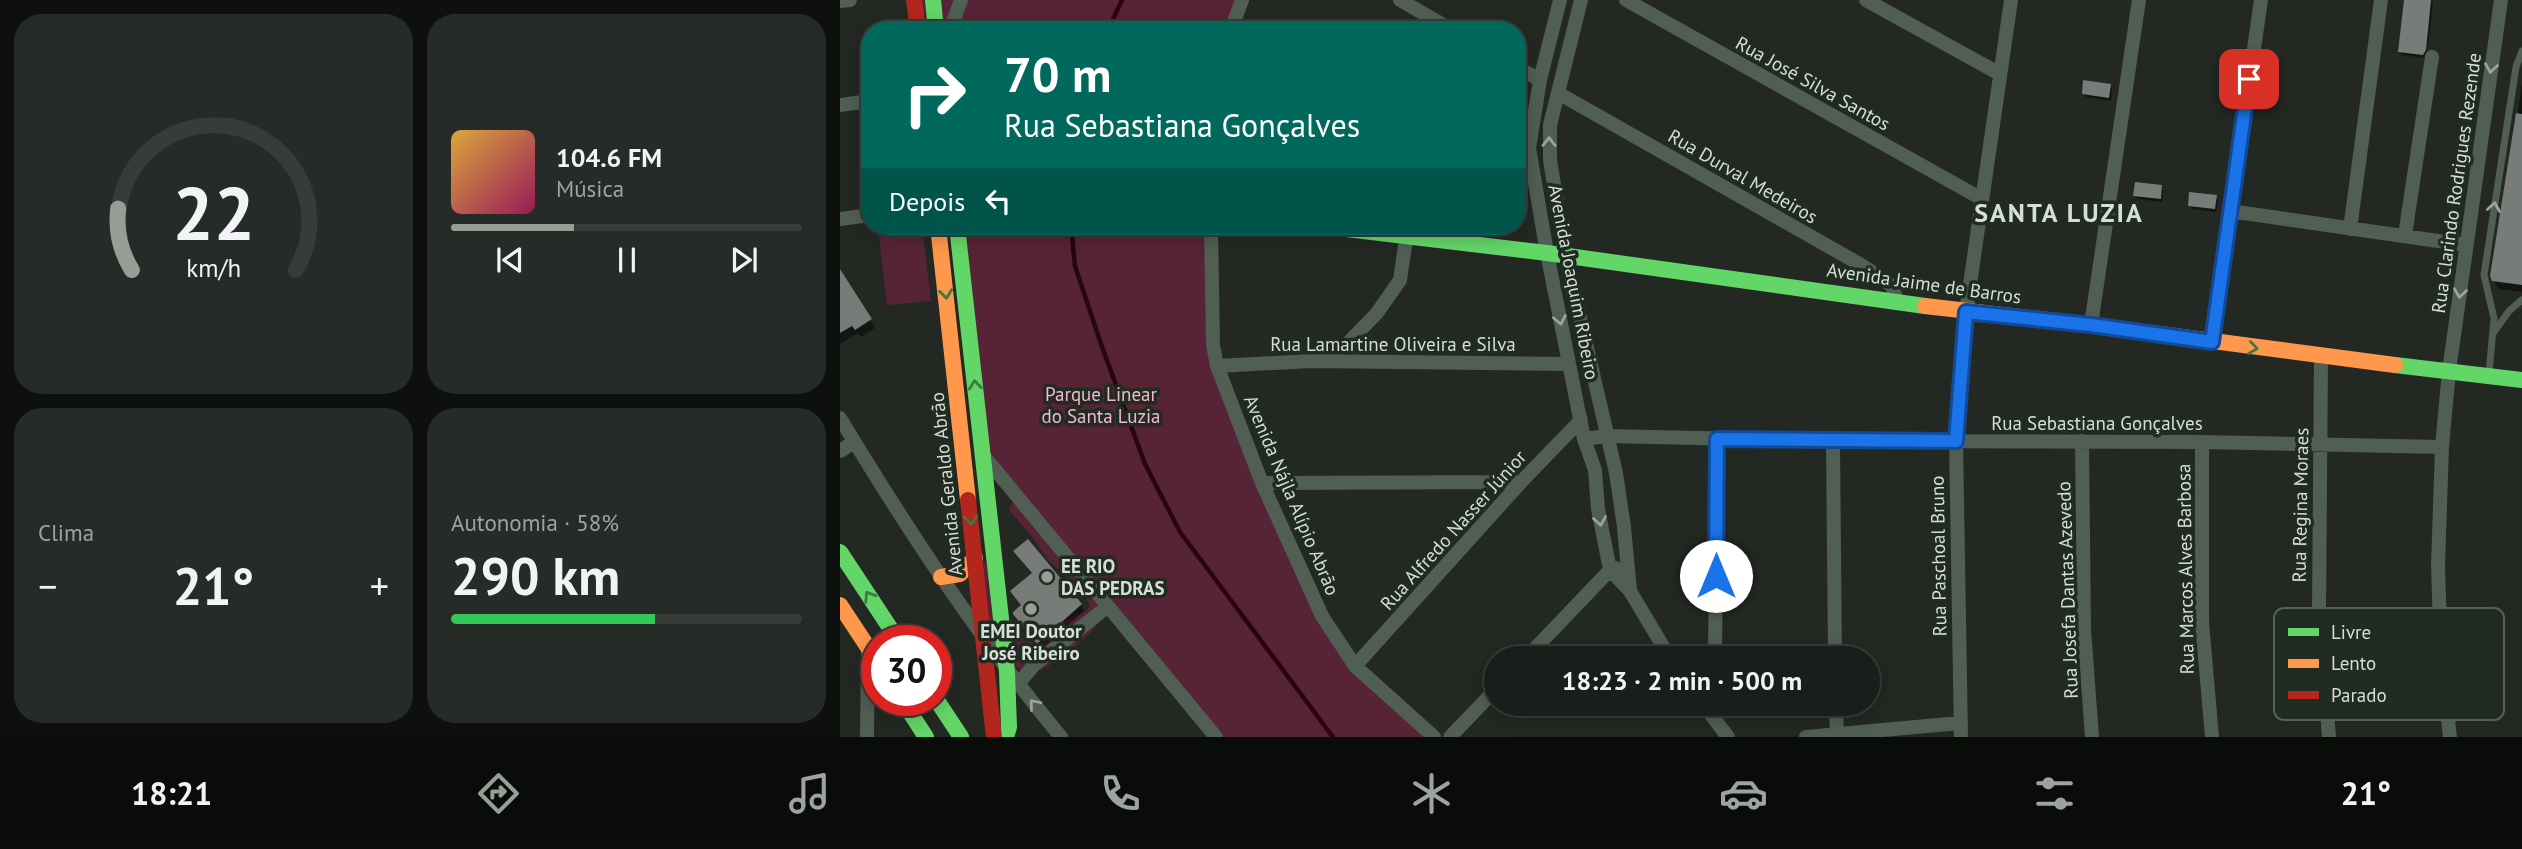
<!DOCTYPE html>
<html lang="pt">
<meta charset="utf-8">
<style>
body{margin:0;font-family:"PT Sans",sans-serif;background:#272b27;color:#f1f3f6;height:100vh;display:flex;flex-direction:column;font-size:26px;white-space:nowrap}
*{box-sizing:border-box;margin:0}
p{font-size:23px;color:#9fa2a2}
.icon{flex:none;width:38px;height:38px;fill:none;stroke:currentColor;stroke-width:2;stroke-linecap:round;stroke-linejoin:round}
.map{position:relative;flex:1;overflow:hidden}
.drawer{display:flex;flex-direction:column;gap:14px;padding:14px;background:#0e100e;width:840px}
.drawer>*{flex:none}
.top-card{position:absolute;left:21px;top:21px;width:665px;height:214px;border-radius:28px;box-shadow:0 4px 18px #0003,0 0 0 2px #383c39;background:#00695c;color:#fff;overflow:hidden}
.speed{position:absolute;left:21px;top:625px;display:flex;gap:14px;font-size:35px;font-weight:700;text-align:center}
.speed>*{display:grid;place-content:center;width:91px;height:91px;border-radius:50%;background:#1a1e1a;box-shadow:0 4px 18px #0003,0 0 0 2px #383c39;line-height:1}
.speed .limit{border:10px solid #d22;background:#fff;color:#111}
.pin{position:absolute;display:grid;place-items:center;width:60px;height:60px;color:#fff;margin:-30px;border-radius:14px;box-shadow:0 4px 10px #0006}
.me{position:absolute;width:77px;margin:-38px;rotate:0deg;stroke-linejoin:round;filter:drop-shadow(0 0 5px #0008)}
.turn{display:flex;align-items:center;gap:24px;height:147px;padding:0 28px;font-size:32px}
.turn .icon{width:91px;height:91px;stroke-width:2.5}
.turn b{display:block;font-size:49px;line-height:60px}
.then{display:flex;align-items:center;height:66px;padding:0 28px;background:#0003;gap:14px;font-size:26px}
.big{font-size:52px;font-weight:700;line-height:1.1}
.drawer .tile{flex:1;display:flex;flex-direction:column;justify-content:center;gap:10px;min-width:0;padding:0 24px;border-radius:28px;background:#272b27}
.drawer .dial{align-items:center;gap:0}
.dial svg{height:182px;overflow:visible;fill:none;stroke:#383c39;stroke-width:7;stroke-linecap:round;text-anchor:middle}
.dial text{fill:#f1f3f6;stroke:none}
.song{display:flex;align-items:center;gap:21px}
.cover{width:84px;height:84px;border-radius:10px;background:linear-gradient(135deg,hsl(40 70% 55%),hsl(330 70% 35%))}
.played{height:7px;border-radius:4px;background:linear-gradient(90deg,#979e98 35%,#383c39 35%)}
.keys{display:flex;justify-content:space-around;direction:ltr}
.heat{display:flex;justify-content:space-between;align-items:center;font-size:38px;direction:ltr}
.charge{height:10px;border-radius:5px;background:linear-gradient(90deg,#34c759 58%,#383c39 0)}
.drawer .tiles{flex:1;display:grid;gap:14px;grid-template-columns:repeat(2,1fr)}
.trip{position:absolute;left:644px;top:646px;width:396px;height:70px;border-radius:35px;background:#1a1e1a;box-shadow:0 4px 18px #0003,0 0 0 2px #383c39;font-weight:700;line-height:70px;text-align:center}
.tab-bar{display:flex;height:112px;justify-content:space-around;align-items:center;background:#0a0c0a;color:#9fa2a2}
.tab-bar .icon{width:49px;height:49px}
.tab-bar .selected{color:#979e98}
.tab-bar b{font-size:32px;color:#f1f3f6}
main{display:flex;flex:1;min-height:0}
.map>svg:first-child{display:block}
.green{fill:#572337}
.shadow{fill:#0007}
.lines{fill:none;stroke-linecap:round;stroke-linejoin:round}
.stream{stroke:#280413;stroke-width:4.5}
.building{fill:#777c78}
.lane{stroke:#505e53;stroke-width:7}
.street{stroke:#505e53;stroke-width:14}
.fast{stroke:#63d668;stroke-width:16}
.slow{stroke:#ff974d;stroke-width:16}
.jam{stroke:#b3261e;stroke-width:16}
.oneway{stroke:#9aa49c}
.oneway2{stroke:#3e7842}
.route-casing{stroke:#114b97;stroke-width:18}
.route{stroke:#1a73e8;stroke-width:12}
.poi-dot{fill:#979e98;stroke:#202b22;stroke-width:2.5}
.labels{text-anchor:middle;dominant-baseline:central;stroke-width:7;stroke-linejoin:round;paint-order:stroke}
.street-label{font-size:19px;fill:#d6ded7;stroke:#202b22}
.park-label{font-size:19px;fill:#f5b7cb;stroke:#202b22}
.poi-label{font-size:19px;font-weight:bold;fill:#d6ded7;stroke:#202b22;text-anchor:start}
.district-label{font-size:26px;font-weight:bold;letter-spacing:2px;fill:#d6ded7;stroke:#202b22}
.key{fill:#202b22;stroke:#576158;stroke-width:2}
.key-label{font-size:19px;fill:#d6ded7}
</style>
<main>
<section class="drawer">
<div class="tiles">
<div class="tile dial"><svg viewBox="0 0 100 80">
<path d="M14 69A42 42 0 1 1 86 69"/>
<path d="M14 69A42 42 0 0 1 8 42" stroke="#979e98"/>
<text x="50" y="56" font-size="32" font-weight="700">22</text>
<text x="50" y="72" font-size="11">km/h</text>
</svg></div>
<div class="tile">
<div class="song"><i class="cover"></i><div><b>104.6 FM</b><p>Música</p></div></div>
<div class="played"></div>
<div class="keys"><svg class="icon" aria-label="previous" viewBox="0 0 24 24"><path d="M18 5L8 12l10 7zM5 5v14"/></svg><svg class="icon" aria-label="pause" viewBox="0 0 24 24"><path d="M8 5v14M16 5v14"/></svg><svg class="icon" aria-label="next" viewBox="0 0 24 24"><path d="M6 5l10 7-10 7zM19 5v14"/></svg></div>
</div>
<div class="tile"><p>Clima</p>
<div class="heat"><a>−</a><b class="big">21°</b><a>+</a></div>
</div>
<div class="tile"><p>Autonomia · 58%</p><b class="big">290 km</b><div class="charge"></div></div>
</div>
</section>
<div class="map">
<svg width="1682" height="737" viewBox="0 0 1682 737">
<rect width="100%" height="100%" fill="#232823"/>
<path class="green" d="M77,0H402L391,30H92Z
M58,226H82L91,301L47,305L38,228Z
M123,226H371L373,345L422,483L515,666L594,737H376L268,614L261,619L251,632L221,659L196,672L180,670L154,647L135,558L146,562L171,628L176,634L184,635L197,646L216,633L222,622L245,612L250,606L244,593L208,560L191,535L169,510L172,502L185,513L142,453Z"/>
<path class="shadow" d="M1565,0H1591L1593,3L1588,46L1584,58L1562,55L1560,51Z
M1682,84V292L1658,289L1652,276Z
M1270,85L1272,89L1271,101L1246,97L1244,94Z
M1321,187L1323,191L1322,202L1297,199L1295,195Z
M1376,197L1378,200L1376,212L1352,209L1349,205Z
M0,272L35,328L21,337L18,333L0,344Z
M178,557L241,605L244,611L202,649L178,621L193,575Z"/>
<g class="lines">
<path class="stream" d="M268,30L282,0
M231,226L235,266L261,344L305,464L340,532L493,737"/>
</g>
<path class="building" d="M1564,0H1591L1586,50L1583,55L1558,52Z
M1243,80L1271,84L1269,98L1242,94Z
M1676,113L1682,114V285L1652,281L1650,276Z
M1295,182L1322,185L1321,199L1293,196Z
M1349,192L1377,195L1375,209L1348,206Z
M0,269L32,319L15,330L12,326L0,333Z
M188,539L242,604L197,644L173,614V612L181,605L170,591L192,573L173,551Z"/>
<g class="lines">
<path class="lane" d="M1654,332L1669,311L1682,300
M1649,374L1654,318L1644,275L1676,67L1682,51"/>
<path class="street" d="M560,0L612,30
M720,0L700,80L689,148L707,253L744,439L755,470L758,509L770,570L790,591L830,658
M741,0L710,125V160L726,257L776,473L784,527L790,591
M786,0L1142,199
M1026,0L1160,74
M0,1L10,0
M110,30L121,0
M391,30L402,0
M677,67L700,80
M718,93L1023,266L1052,286L1057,301
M0,105L30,101
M1390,211L1626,245
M0,219L30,215
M371,226L373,345L377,366L422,483L482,616L515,666L594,737
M1510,229L1541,0
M1565,235L1592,57
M1251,325L1299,0
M1372,342L1421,0
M1481,357L1479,612L1489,737
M475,359L507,344L537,313L560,280L568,226
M377,366L471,361L729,364
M0,418C67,529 138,637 221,737
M744,439L766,436L993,441L1362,442L1602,447
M993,441L995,658
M1242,441L1244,629L1252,737
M1362,442V622L1372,737
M0,451L14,442
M143,455L376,737
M422,483L681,482
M686,658L770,570L776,568
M875,658L877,439
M515,666L681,482L741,420
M177,685L195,664L267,607
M863,704L888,737
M996,704L997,737
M27,737L28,648
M610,737L656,689
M966,737L1120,723
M1121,737L1116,441L1126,312L1171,0
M1610,737L1601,660L1598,565L1602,447L1609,371L1661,0"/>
<path class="fast" d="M93,0L96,30
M117,226L167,672L169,727L166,737
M481,226L707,253L1085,306
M1555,365L1682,380
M0,552L58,640
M96,699L121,737
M62,700L86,737"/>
<path class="slow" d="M98,226L128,500
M1085,306L1251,325L1555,365
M101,577L120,574L135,558
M0,605L37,661"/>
<path class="jam" d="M74,0L78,30
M128,500L154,737"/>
</g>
<defs><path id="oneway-chevron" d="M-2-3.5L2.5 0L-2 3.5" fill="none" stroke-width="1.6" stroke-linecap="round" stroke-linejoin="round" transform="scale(1.75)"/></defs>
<g class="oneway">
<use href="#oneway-chevron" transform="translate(1651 68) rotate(98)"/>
<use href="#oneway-chevron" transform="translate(709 142) rotate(-90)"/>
<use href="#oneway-chevron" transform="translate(1654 207) rotate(-81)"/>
<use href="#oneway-chevron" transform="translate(1620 293) rotate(98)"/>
<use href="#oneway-chevron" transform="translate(720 320) rotate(79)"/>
<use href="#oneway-chevron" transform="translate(760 521) rotate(81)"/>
<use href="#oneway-chevron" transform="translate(194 704) rotate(-130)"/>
</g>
<g class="oneway2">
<use href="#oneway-chevron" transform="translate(106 294) rotate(83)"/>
<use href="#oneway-chevron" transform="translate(1413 348) rotate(8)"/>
<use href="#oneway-chevron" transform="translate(135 385) rotate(-96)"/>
<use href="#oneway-chevron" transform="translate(131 520) rotate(84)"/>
<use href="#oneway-chevron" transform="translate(29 596) rotate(-123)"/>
</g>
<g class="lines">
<defs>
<path id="route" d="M876,576L877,439L1116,441L1126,312L1251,325L1372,342L1409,79"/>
</defs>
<use href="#route" class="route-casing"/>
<use href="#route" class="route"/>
</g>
<g class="poi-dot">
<circle cx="207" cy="577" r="7"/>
<circle cx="191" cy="609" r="7"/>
</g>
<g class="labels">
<g class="street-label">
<text transform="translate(973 83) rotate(29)">Rua José Silva Santos</text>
<text transform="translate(903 176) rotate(30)">Rua Durval Medeiros</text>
<text transform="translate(1616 183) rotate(-82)">Rua Clarindo Rodrigues Rezende</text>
<text transform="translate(734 282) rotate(79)">Avenida Joaquim Ribeiro</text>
<text transform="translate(1084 283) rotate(8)">Avenida Jaime de Barros</text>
<text x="553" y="344">Rua Lamartine Oliveira e Silva</text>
<text x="1257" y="423">Rua Sebastiana Gonçalves</text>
<text transform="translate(106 484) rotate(-96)">Avenida Geraldo Abrão</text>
<text transform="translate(452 495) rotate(67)">Avenida Nájla Alípio Abrão</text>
<text transform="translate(1460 505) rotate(-89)">Rua Regina Moraes</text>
<text transform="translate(613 530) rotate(-48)">Rua Alfredo Nasser Júnior</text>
<text transform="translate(1098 556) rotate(-91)">Rua Paschoal Bruno</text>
<text transform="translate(1345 569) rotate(-91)">Rua Marcos Alves Barbosa</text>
<text transform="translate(1227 590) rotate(-92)">Rua Josefa Dantas Azevedo</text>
</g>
<g class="park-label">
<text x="261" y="394">Parque Linear<tspan x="261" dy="22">do Santa Luzia</tspan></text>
</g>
<g class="poi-label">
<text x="221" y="566">EE RIO<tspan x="221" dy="22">DAS PEDRAS</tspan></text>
<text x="191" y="631" text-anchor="middle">EMEI Doutor<tspan x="191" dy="22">José Ribeiro</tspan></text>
</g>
<g class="district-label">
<text x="1219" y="212">SANTA LUZIA</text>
</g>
</g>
<rect x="1434" y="608" width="230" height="112" rx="10" class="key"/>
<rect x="1448" y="628" width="31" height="8" fill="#63d668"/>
<rect x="1448" y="659" width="31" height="9" fill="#ff974d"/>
<rect x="1448" y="691" width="31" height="8" fill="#b3261e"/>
<g class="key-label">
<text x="1491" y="639">Livre</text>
<text x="1491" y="670">Lento</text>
<text x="1491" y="702">Parado</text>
</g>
</svg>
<div class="speed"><div class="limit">30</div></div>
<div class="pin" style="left:1409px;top:79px;background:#d93025"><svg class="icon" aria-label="arrive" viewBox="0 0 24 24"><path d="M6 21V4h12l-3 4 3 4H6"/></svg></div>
<svg class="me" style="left:876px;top:576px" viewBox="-20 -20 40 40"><circle r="19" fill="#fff"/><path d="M0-13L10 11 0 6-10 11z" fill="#1a73e8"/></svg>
<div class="trip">18:23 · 2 min · 500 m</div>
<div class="top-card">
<div class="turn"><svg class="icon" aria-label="right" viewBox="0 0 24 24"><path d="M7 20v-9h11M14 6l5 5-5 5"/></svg><div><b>70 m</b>Rua Sebastiana Gonçalves</div></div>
<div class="then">Depois<svg class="icon" aria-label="left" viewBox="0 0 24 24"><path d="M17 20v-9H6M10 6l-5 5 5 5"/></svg></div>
</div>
</div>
</main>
<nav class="tab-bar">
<b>18:21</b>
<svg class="icon selected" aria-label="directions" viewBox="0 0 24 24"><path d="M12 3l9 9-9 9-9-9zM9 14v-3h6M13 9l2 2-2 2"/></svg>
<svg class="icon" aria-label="music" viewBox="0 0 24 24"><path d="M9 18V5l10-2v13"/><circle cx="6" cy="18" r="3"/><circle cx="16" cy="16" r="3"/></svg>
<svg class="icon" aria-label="phone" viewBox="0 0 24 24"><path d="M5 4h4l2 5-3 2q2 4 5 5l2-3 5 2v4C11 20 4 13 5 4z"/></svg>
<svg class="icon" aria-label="climate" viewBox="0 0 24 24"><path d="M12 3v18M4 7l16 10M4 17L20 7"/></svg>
<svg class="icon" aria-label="car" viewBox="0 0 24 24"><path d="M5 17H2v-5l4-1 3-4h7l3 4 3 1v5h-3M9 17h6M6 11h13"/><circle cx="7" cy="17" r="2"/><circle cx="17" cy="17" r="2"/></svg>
<svg class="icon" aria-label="filters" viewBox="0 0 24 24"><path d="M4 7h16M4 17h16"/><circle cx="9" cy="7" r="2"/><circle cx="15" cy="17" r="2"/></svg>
<b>21°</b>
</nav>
